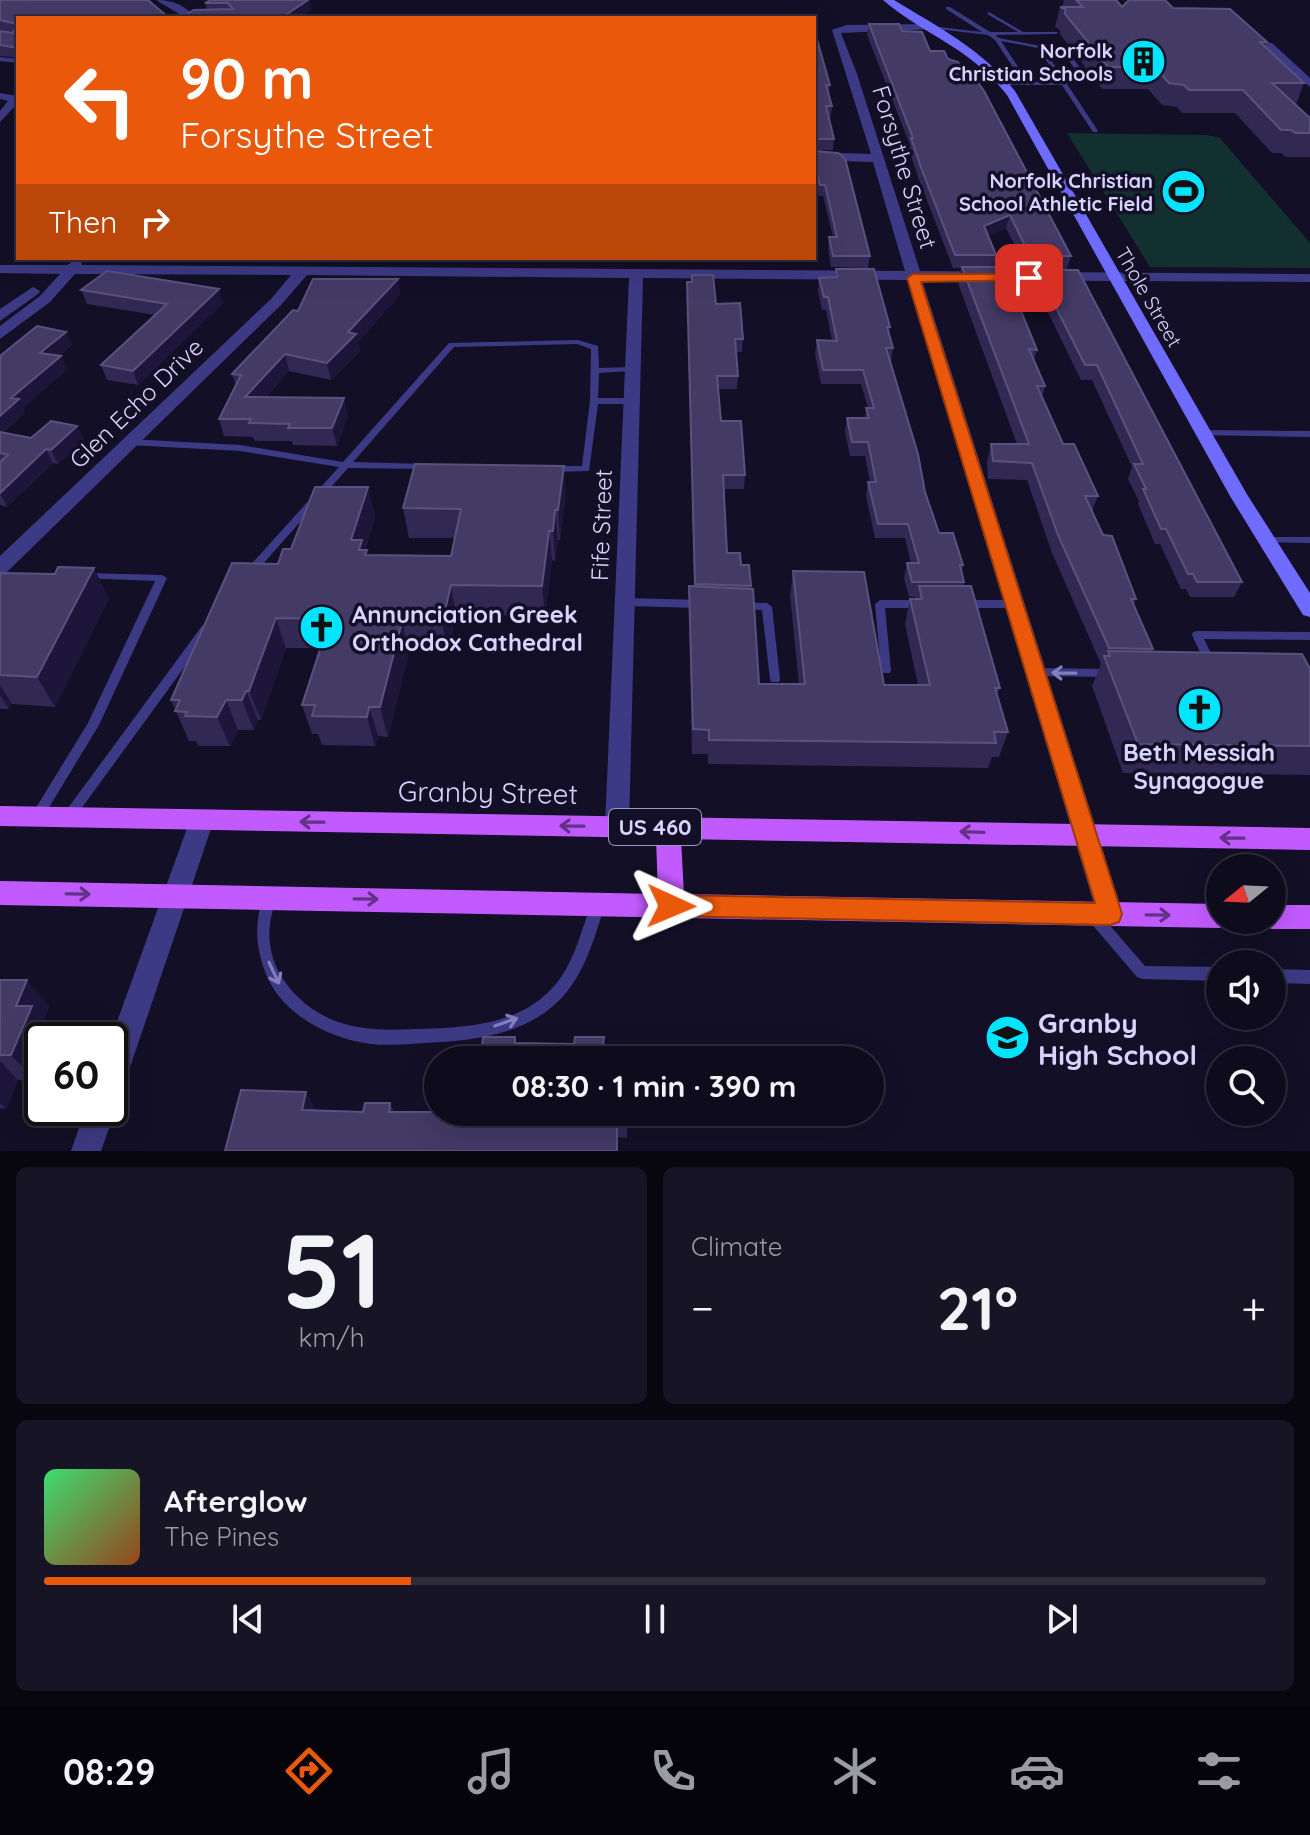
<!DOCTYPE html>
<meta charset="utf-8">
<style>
body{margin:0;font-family:Quicksand,sans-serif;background:#171425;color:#f1f3f6;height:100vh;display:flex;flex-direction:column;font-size:30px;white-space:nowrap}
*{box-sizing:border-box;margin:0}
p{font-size:26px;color:#9b9ba3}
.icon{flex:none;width:44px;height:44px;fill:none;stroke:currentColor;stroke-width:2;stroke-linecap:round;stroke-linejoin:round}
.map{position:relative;height:1151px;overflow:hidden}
.sheet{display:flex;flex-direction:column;gap:16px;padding:16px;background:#08060f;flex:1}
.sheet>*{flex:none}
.guide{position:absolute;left:16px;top:16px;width:800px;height:244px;border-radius:0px;box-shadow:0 8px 32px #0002,0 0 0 2px #2e2b3b;background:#ea580c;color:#fff;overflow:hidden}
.needle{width:52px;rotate:252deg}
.controls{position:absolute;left:1206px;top:854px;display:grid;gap:16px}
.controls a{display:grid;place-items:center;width:80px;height:80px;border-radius:50%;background:#0e0b1c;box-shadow:0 8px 32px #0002,0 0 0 2px #2e2b3b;font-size:40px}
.speed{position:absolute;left:24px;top:1022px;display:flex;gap:16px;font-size:40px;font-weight:700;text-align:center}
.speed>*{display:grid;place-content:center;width:104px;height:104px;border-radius:50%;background:#0e0b1c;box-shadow:0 8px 32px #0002,0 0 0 2px #2e2b3b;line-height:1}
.speed .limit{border:4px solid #111;border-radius:12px;background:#fff;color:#111}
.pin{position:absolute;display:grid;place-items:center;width:68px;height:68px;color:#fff;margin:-34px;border-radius:16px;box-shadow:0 4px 12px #0006}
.me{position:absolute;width:88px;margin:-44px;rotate:91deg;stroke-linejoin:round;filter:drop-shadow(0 0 6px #0008)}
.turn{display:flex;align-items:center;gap:28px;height:168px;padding:0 32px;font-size:36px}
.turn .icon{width:104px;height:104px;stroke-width:2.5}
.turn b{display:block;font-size:56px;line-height:68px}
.then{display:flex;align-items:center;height:76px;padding:0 32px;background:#0003;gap:16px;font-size:30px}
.big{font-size:60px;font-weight:700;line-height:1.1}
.sheet .widget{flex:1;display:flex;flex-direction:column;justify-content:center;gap:12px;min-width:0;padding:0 28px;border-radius:12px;background:#171425}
.sheet .dial{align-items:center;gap:0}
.dial b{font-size:104px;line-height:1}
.song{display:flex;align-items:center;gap:24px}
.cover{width:96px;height:96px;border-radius:12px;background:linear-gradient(135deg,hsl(140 70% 55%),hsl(20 70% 35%))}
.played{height:8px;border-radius:4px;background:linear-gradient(90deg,#ea580c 30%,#2e2b3b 30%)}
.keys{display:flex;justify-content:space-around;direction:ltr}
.heat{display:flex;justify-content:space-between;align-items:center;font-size:44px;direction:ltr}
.sheet .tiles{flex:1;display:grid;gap:16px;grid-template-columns:1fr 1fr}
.widget:last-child{grid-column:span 2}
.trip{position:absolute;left:424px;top:1046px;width:460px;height:80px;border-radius:40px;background:#0e0b1c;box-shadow:0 8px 32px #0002,0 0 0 2px #2e2b3b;font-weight:700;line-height:80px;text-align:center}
.menu{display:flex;height:128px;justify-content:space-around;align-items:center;background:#06040b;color:#9b9ba3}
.menu .icon{width:56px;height:56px}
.menu .selected{color:#ea580c}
.menu b{font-size:36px;color:#f1f3f6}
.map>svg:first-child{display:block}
.green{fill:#12302f}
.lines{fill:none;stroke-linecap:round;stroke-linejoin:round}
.lane{fill:#3d3a85;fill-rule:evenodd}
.street{fill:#3d3a85;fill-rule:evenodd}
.secondary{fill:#6f6bff;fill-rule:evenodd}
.primary{fill:#c25bff;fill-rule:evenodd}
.wall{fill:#312854}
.shaded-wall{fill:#1d163a}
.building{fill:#433a66;stroke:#5a527e;stroke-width:2}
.oneway{stroke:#837fbc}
.oneway2{stroke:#623188}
.route{fill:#ea580c;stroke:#983908;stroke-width:2}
.labels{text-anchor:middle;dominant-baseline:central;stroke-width:7;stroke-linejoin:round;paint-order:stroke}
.far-poi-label{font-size:20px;font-weight:bold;fill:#d9d4ff;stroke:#130f26;text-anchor:end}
.far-street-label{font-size:20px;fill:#d9d4ff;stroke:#130f26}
.shield{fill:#130f26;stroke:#9e99be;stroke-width:2}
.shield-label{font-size:22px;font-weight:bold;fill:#d9d4ff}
.street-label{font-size:24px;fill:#d9d4ff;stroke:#130f26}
.poi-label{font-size:24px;font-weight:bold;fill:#d9d4ff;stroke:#130f26;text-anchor:start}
.near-street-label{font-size:28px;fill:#d9d4ff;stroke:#130f26}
.near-poi-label{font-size:28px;font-weight:bold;fill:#d9d4ff;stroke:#130f26;text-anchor:start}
</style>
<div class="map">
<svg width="1310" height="1151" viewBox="0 0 1310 1151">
<rect width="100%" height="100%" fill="#130f26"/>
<path class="green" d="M1067,133L1208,135L1220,138L1310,243V268L1150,267Z"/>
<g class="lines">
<path class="lane" d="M946,7H950L990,32H1018L987,14L989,12L1023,32H1058L1056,34L995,35L999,38L1067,51L1089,79L1067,84L1098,131L1097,132H1093L1062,85H1001L1000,84L1003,82H1023L995,40L988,35L929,28L931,26L982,32L946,9ZM1001,41L1038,48L1060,81L1028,82ZM1044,49L1063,53L1082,78L1065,81Z
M0,57L18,59V63L0,61Z
M578,340L598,346L599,368L632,367L636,369L632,371L599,373L598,398H631L635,401L631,404H598L589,471L553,472L548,469L553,466H582L590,401L591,349L577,344L454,347L353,462L425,464L429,467L428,469L348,468L254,574H246L245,572L246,570L339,467L240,451L129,445L125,442L129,439L240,445L343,462L449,343Z
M1203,430L1310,431V437L1200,435L1199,433Z
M1267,537H1310V543L1264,542L1262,540Z
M86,573L162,575L167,578L99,725L42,819L38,820L34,819L32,815L34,811L88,723L155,581L82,578L81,576Z
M624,598L702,600L707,604L702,608L624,606L619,602Z
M880,600H921L926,604L921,608H885L891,670L890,673H882L881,670L875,604Z
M965,600H1015L1020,604L1015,608H965L960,604Z
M742,602L767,603L772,607L780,679L779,682H771L770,679L762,610L738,609L737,606Z
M206,625L210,626L211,629L210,632L73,820L69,821L65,820L63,816L65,812L202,626Z
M1197,631L1310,632V640L1204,639L1215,662L1214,665H1206L1192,635L1193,632Z
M1036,668L1108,669L1112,670L1113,673L1112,676L1108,677L1036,676L1032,675L1031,672L1032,669Z
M269,893L274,895C276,905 271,914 270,924C268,940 271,958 279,972C291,995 313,1013 338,1022C364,1031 389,1030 416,1029C460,1028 510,1026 544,996C574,971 579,934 593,900L598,898L603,900L605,904C594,940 583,981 553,1006C519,1036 469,1041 426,1043C408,1044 389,1046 371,1044C326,1038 277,1012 263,966C255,942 255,919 264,895Z
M1095,912L1100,914L1145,966L1220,967V981L1142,979L1137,977L1090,922L1088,918L1090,914Z
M1272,969L1310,970V984L1272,983Z"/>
<path class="street" d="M156,0C174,0 185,6 197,18H186Z
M930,24L933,29L841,33L857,74L920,271L1310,274V282L922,280L1123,914L1119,922L1110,926L1101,922L1097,914L908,280L643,278L629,826L626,833L617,837L608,833L605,826L629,278L307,275L281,305L7,572L0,574V556L271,299L291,275L75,274L50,302L0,339V326L40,296L60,274L0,273V265H67L76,260L81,261L82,265L905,271L873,162L814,160V152L871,154L832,30L846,25Z
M1264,43H1272L1310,78V87L1264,47Z
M0,93L18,96V103L0,122V111L8,101L0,99Z
M33,287L40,291L38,294L0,321V309Z
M202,810L211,813L214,820L125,1082L120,1092L110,1097V1041L190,820L193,813Z
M110,1097L116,1108L101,1151H71L86,1108H110Z"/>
<path class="secondary" d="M883,0H894C938,27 983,50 1015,91L1248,496L1310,593V617L1303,615L1230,496L1007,95C970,47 925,36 883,0Z"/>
<path class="primary" d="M0,806L1310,828V850L681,839L684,894L1220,904V920H1231L1229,925L1220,928L0,905V881L658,894L656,838L0,826Z
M1272,905H1310V929H1272L1263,926L1260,920H1272Z"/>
</g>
<path class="wall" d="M0,0L18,18V58L0,56V31L11,33L0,30Z
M211,0L312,9L207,10L205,3Z
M1064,0H1116L1122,7L1173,8L1267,42L1265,47L1304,83L1296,105L1310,118V157H1285L1282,153H1272L1235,113H1182L1177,107L1162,105L1148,89H1102L1060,34V30L1055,27L1060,7H1062Z
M869,24L902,31L930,51L1071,256L1067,269H1026L1006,228L988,236L996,255L994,267L1037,350L1034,360L1045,386L1042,398L1063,444L1098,496L1092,511L1136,599L1134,605L1153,649L1152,651L1310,669V775L1123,773L1092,686L1101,664L1052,553L1027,480L988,479L987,462L991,444H1017L958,283L961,268H953L918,177L909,150L910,145L867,35Z
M814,29L830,85L829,94L832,106L831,116H829L834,139L833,150H814Z
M814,151L870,256L868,268L831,267L828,249L829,237H833L823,196H819L814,179Z
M836,269L890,327L889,334L893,348L891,362L925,492L939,533L963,565L962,572L964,582V586L1000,688L997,695L1008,732L999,757H992L988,768L708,764V754H692L689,611V586H694L687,282L716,304L743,339L742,352H736L738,376L737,389H718L721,421L745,475L744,489H724L727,553L741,565H749L759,684H799L790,596L793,571L884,685H918L905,624L910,599H915L916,597H909L904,578L907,563H911L905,538H875L866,496L868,482H870L865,456H850L845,432L847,418H865L866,408H868L861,384H821L815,354L817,340L832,341L826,310H822L818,291L819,278L835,277Z
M1037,270L1242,582L1234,597H1190L1186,589H1181L1160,544H1155L1138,504L1139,501L1128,479L1132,467L1092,380H1081L1034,284Z
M398,279L400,295L358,342L360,351L331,380L289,371L266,397L348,415L337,446L293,445L292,441H255L253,437L224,436L219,419L236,386L232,374L298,311Z
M81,290L223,303L138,385L107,380L101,365L155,315L87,304Z
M66,332L72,345L59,356H61L67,369L23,408L25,413L3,433L31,438L77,426L84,440L58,464L53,463L7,507L0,505V356Z
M368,487L375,517L365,550H367L368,555L451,556L455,538H409L403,508L566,495L560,540H558L555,561L552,560L545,616L456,615L448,652H409L388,737L378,736L375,746L322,745L318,734H312L302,705L320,648H286L261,720H258L254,730H238L230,746H198L196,741H189L171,700L278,564L291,549Z
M0,573L109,598L55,707L12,704L9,709H0Z
M0,980L49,1006L44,1020L55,1032L52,1040H42V1063L35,1080H18L6,1109L0,1108Z
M390,1103L394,1113L628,1112L627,1138L317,1111L363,1112Z"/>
<path class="shaded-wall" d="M308,0H310L312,9L299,18H281Z
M1010,215L1006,228L982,239L984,226Z
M398,279L400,295L358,342L360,351L331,380L327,363L348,332Z
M219,289L223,303L138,385L133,371Z
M66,332L72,345L46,366L40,353Z
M285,354L289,371L250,414L245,397Z
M61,356L67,369L23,408L25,413L0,436V416L11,398Z
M344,398L348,415L337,446L332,428Z
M77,426L84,440L58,464L51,450Z
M46,449L53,463L7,507L0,493Z
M564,466L566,495L560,540L558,510Z
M368,487L375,517L365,551L367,550L374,580L351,540Z
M555,510L558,540L555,561L553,531Z
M549,531L552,560L545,616L542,586Z
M94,568L109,598L55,707L37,677Z
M451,585L456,615L448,652L442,623Z
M276,618L286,648L261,720L249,691Z
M402,622L409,652L388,737L380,707Z
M0,685L12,704L9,709L0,695Z
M246,691L258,720L254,730L242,700Z
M226,700L238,730L230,746L217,717Z
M369,707L378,736L375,746L367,717Z
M27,980L49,1006L44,1020L55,1032L52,1040H42V1063L35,1080L11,1055L16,1006Z
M0,1061L18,1080L6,1109L0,1103Z
M306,1092L320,1116L302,1110Z
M626,1112H628L627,1138Z"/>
<path class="building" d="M0,0H148L169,18H18V48L0,45V31L13,33L17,24L0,20Z
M211,0H308L281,18H180L194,10L233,9L228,3H205Z
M1076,0H1116L1122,7L1129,0H1165L1173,8L1230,9L1267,42H1260L1304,83H1272L1310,118V133H1295L1291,130H1281L1243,90H1189L1184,85L1169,83L1155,67H1108L1065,14V9L1060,7H1083Z
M869,24H899L902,31L922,32L930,51H944L948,59L958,62L965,75L974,77L984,91L1071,256H1030L1010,215L984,226L996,255H955L920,165L911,138H913Z
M814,29L830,85H826L832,106H826L834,139H814Z
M814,151L838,153L845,158L870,256H833L829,237H837L825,185H820L815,168H814Z
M962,267H1003L1037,350L1029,349L1045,386H1037L1063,444H1074L1098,496H1085L1103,535L1112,536L1136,599H1131L1153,649L1109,648L1058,535L1032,463L993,461L991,444H1029Z
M836,269H874L890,327H887L893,348H886L918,454L925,492L939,533H953L963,565H960L964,582H912L907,563H919L908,524H878L868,482H876L868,442H852L847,418H869L866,408H874L863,370H823L817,340L837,341L828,297H824L819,278L837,277Z
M1037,270H1078L1242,582H1197L1193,574H1188L1166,529H1161L1143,489H1146L1134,464H1143L1097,365H1085Z
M107,271L219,289L133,371L101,365L167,304L81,290Z
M692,275H713L716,304L740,303L743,339H735L738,376H717L721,421H741L745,475H723L727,553H740L741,565H749L751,586L695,584L687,282H692Z
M313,279H398L348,332L356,334L327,363L285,354L245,397L344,398L332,428H288L290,424L249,423L251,419H219L241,375L232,374L293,310L298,311Z
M37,326L66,332L40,353L61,356L11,398L19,399L0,416V356Z
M51,421L77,426L51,450L46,449L0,493V462L8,455L0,453V432L31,438Z
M415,464L564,466L558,510H555L553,531H549L542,586L451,585L442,623L402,622L380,707H369L367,717L312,716L315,705H302L330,619L276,618L249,691H246L242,700H226L217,717L185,716L187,712L175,711L180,700H171L232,563L278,564L283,549H291L315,487H368L351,540H362L359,550H367L365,555L451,556L461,509L403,508Z
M58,567L94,568L37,677L0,675V573L55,574Z
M793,571L864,572L884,685H930L910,599H922L919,586H971L1000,688H995L1008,732H994L996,743L709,740V730L693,729L689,586L753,589L759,684H805Z
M1108,651L1302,654L1310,669V746L1138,744L1104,656H1110Z
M0,980H27L16,1006H32L11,1055H0Z
M483,1037H515V1043L574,1044L575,1037H604L603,1045L629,1046L628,1060H456L457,1054H481Z
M241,1090L306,1092L302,1110L363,1112L365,1103H390L389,1112H626V1114H617V1151H225Z"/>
<defs><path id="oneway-shaft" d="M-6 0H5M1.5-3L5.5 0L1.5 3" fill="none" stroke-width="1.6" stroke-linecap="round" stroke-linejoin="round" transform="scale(2)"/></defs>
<g class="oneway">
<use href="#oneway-shaft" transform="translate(1064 673) rotate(-179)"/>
<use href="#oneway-shaft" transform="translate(274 973) rotate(65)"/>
<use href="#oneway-shaft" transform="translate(506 1022) rotate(-19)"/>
</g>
<g class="oneway2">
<use href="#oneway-shaft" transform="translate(312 822) rotate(-179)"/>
<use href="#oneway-shaft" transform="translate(572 826) rotate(-179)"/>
<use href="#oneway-shaft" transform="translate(972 832) rotate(-178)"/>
<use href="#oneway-shaft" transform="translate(1232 838) rotate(-179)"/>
<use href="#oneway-shaft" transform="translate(78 894) rotate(1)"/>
<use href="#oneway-shaft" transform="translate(366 899) rotate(1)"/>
<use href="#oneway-shaft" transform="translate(1158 915) rotate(1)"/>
</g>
<path class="route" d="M1029,274L1033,275V280L921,282L1122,914L1119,922L1110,925L671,916L662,913L659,906L662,898L671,895L1095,903L907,278L913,274Z"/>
<defs>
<symbol id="building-disc" viewBox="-11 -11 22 22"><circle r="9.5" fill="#00e5ff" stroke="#130f26"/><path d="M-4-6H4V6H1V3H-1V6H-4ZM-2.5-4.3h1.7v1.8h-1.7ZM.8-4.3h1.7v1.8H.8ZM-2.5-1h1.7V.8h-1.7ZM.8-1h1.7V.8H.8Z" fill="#111"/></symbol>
<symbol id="stadium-disc" viewBox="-11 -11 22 22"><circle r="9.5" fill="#00e5ff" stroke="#130f26"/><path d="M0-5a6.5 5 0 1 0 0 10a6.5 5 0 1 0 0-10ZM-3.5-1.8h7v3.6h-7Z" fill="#111"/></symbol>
<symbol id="church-disc" viewBox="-11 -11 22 22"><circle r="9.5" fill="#00e5ff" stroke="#130f26"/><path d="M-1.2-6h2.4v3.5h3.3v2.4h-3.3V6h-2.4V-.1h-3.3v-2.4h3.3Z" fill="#111"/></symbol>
<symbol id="school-disc" viewBox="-11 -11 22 22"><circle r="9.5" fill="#00e5ff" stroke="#130f26"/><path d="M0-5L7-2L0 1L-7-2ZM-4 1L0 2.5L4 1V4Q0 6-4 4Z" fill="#111"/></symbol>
</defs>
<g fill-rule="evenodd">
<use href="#building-disc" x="1118" y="36" width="51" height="51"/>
<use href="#stadium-disc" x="1158" y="166" width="51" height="51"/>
<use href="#church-disc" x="296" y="602" width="51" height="51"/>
<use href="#church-disc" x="1174" y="684" width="51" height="51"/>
<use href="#school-disc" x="982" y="1012" width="51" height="51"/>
</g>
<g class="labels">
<g class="far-poi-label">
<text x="1113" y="50">Norfolk<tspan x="1113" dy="23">Christian Schools</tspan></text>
<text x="1153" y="180">Norfolk Christian<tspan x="1153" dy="23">School Athletic Field</tspan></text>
</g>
<g class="far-street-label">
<text transform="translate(1149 297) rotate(60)">Thole Street</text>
</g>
<rect class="shield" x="609" y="809" width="92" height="36" rx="6"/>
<g class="shield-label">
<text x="655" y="827">US 460</text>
</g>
<g class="street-label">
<text transform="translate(905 167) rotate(73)">Forsythe Street</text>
<text transform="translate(136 403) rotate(-44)">Glen Echo Drive</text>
<text transform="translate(601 525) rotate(-88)">Fife Street</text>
</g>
<g class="poi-label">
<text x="352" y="614">Annunciation Greek<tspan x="352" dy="28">Orthodox Cathedral</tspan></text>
<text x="1199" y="752" text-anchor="middle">Beth Messiah<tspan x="1199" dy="28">Synagogue</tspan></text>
</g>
<g class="near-street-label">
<text transform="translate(488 792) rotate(1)">Granby Street</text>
</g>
<g class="near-poi-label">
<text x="1038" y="1022">Granby<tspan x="1038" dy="32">High School</tspan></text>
</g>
</g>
</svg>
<div class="controls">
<a><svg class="needle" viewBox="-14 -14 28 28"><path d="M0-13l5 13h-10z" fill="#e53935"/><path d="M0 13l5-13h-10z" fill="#9b9ba3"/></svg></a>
<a><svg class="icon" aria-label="sound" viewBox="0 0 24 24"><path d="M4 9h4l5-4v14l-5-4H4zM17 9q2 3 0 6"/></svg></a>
<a><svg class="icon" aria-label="search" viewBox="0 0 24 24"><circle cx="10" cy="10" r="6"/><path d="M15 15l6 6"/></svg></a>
</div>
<div class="speed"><div class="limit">60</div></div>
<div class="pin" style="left:1029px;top:278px;background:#d93025"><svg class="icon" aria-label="arrive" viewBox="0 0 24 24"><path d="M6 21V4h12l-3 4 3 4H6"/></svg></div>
<svg class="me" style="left:671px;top:906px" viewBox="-20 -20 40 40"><path d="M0-17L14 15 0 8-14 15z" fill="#ea580c" stroke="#fff" stroke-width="4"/></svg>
<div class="trip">08:30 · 1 min · 390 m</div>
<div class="guide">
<div class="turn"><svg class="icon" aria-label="left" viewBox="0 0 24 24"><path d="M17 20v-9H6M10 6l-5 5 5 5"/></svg><div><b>90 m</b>Forsythe Street</div></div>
<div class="then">Then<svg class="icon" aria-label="right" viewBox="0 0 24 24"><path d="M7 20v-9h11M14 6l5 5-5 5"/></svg></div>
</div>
</div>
<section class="sheet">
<div class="tiles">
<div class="widget dial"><b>51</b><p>km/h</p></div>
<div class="widget"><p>Climate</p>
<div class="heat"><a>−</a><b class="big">21°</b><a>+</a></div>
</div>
<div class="widget">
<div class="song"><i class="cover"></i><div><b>Afterglow</b><p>The Pines</p></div></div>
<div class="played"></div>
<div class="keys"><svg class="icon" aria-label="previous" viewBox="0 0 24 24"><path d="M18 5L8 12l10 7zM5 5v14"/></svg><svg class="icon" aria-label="pause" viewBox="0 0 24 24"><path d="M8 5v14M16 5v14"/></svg><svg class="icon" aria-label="next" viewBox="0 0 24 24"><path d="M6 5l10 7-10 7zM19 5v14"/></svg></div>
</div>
</div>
</section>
<nav class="menu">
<b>08:29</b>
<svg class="icon selected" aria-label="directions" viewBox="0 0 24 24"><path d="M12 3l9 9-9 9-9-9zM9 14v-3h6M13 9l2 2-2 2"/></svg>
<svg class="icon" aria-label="music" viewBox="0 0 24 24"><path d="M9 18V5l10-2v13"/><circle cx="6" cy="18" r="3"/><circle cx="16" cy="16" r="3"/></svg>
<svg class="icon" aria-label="phone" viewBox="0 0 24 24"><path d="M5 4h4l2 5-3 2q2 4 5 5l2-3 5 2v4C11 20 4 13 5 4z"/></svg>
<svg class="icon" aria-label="climate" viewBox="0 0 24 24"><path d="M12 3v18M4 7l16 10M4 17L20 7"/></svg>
<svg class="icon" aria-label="car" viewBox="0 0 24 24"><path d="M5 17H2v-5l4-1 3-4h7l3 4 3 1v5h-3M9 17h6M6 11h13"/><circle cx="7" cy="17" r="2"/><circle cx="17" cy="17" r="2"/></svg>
<svg class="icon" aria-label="filters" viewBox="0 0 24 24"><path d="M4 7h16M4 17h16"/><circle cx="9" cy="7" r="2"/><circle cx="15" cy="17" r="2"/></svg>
</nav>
